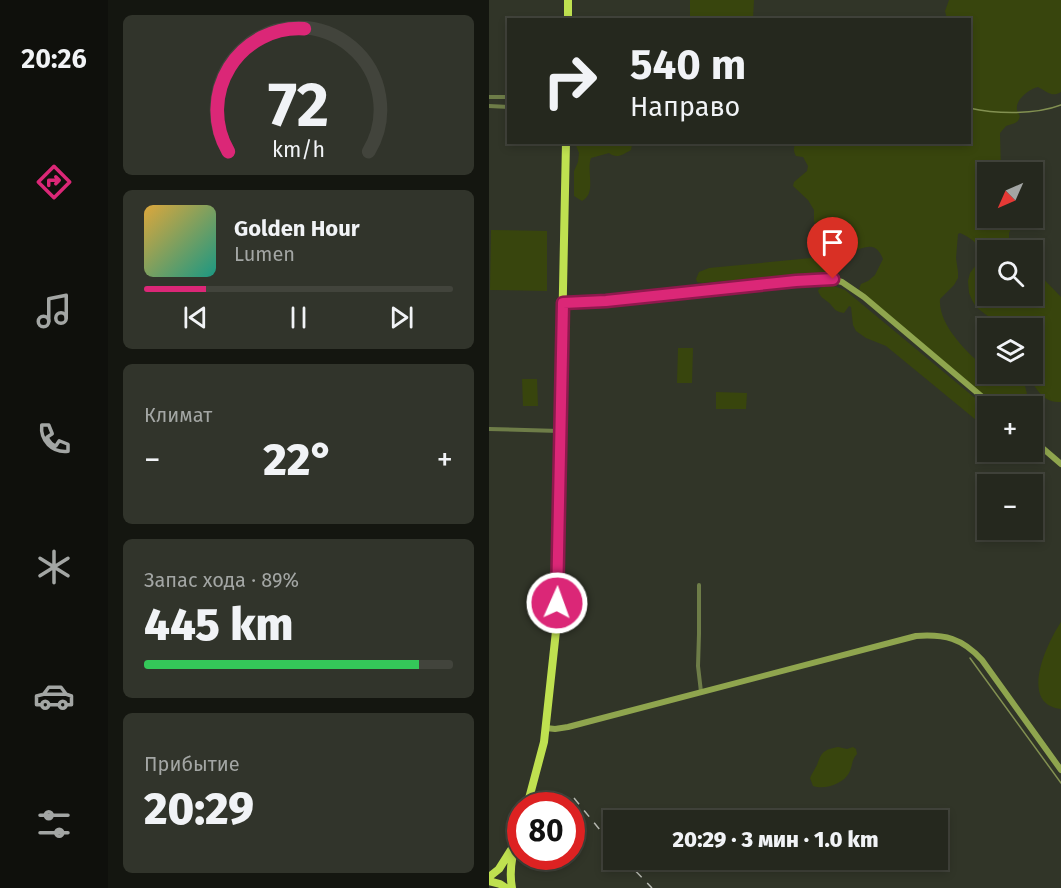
<!DOCTYPE html>
<html lang="ru">
<meta charset="utf-8">
<style>
body{margin:0;font-family:"Fira Sans",sans-serif;background:#31342b;color:#f1f3f6;height:100vh;display:flex;flex-direction:column;font-size:22px;white-space:nowrap}
*{box-sizing:border-box;margin:0}
p{font-size:20px;color:#a3a6a4}
.icon{flex:none;width:33px;height:33px;fill:none;stroke:currentColor;stroke-width:2;stroke-linecap:round;stroke-linejoin:round}
.map{position:relative;flex:1;overflow:hidden}
.panel{display:flex;flex-direction:column;gap:15px;padding:15px;background:#141610;width:381px}
.panel>*{flex:none}
.guide{position:absolute;left:18px;top:18px;width:464px;height:126px;border-radius:0px;box-shadow:0 3px 9px #0003,0 0 0 2px #42443c;background:#25281e;color:#f1f3f6;overflow:hidden}
.needle{width:39px;rotate:225deg}
.tools{position:absolute;left:488px;top:162px;display:grid;gap:12px}
.tools a{display:grid;place-items:center;width:66px;height:66px;border-radius:0px;background:#25281e;box-shadow:0 3px 9px #0003,0 0 0 2px #42443c;font-size:30px}
.speed{position:absolute;left:18px;top:792px;display:flex;gap:12px;font-size:30px;font-weight:700;text-align:center}
.speed>*{display:grid;place-content:center;width:78px;height:78px;border-radius:50%;background:#25281e;box-shadow:0 3px 9px #0003,0 0 0 2px #42443c;line-height:1}
.speed .limit{border:9px solid #d22;background:#fff;color:#111}
.pin{position:absolute;display:grid;place-items:center;width:51px;height:51px;color:#fff;margin:-62px -26px;border-radius:50% 50% 50% 0;rotate:-45deg;box-shadow:0 0 6px #0007}
.pin .icon{rotate:45deg}
.me{position:absolute;width:66px;margin:-33px;rotate:2deg;stroke-linejoin:round;filter:drop-shadow(0 0 4px #0008)}
.turn{display:flex;align-items:center;gap:21px;height:126px;padding:0 24px;font-size:27px}
.turn .icon{width:78px;height:78px;stroke-width:2.5}
.turn b{display:block;font-size:42px;line-height:51px}
.big{font-size:45px;font-weight:800;line-height:1.1}
.panel .tile{flex:1;display:flex;flex-direction:column;justify-content:center;gap:9px;min-width:0;padding:0 21px;border-radius:9px;background:#31342b}
.panel .dial{align-items:center;gap:0}
.dial svg{height:156px;overflow:visible;fill:none;stroke:#42443c;stroke-width:7;stroke-linecap:round;text-anchor:middle}
.dial text{fill:#f1f3f6;stroke:none}
.song{display:flex;align-items:center;gap:18px}
.cover{width:72px;height:72px;border-radius:9px;background:linear-gradient(135deg,hsl(40 70% 55%),hsl(170 70% 35%))}
.played{height:6px;border-radius:3px;background:linear-gradient(90deg,#db2777 20%,#42443c 20%)}
.keys{display:flex;justify-content:space-around;direction:ltr}
.heat{display:flex;justify-content:space-between;align-items:center;font-size:33px;direction:ltr}
.charge{height:9px;border-radius:4px;background:linear-gradient(90deg,#34c759 89%,#42443c 0)}
.trip{position:absolute;left:114px;top:810px;width:345px;height:60px;border-radius:0px;background:#25281e;box-shadow:0 3px 9px #0003,0 0 0 2px #42443c;font-weight:800;line-height:60px;text-align:center}
main{display:flex;flex:1;min-height:0}
.tabs{display:flex;flex-direction:column;width:108px;justify-content:space-around;align-items:center;background:#0f100c;color:#a3a6a4}
.tabs .icon{width:42px;height:42px}
.tabs .on{color:#db2777}
.tabs b{font-size:27px;color:#f1f3f6}
.map>svg:first-child{display:block}
.green{fill:#38450d}
.lines{fill:none;stroke-linecap:round;stroke-linejoin:round}
.stream{stroke:#829051;stroke-width:1.5}
.street{stroke:#6e7d48;stroke-width:4}
.secondary{stroke:#8fa54e;stroke-width:6}
.highway{stroke:#bfe150;stroke-width:8}
.rail{stroke:#b7b9b1;stroke-width:1.5;stroke-dasharray:8 8;stroke-linecap:butt}
.route-casing{stroke:#8e194d;stroke-width:15}
.route{stroke:#db2777;stroke-width:10}
</style>
<main>
<nav class="tabs">
<b>20:26</b>
<svg class="icon on" aria-label="directions" viewBox="0 0 24 24"><path d="M12 3l9 9-9 9-9-9zM9 14v-3h6M13 9l2 2-2 2"/></svg>
<svg class="icon" aria-label="music" viewBox="0 0 24 24"><path d="M9 18V5l10-2v13"/><circle cx="6" cy="18" r="3"/><circle cx="16" cy="16" r="3"/></svg>
<svg class="icon" aria-label="phone" viewBox="0 0 24 24"><path d="M5 4h4l2 5-3 2q2 4 5 5l2-3 5 2v4C11 20 4 13 5 4z"/></svg>
<svg class="icon" aria-label="climate" viewBox="0 0 24 24"><path d="M12 3v18M4 7l16 10M4 17L20 7"/></svg>
<svg class="icon" aria-label="car" viewBox="0 0 24 24"><path d="M5 17H2v-5l4-1 3-4h7l3 4 3 1v5h-3M9 17h6M6 11h13"/><circle cx="7" cy="17" r="2"/><circle cx="17" cy="17" r="2"/></svg>
<svg class="icon" aria-label="filters" viewBox="0 0 24 24"><path d="M4 7h16M4 17h16"/><circle cx="9" cy="7" r="2"/><circle cx="15" cy="17" r="2"/></svg>
</nav>
<section class="panel">
<div class="tile dial"><svg viewBox="0 0 100 80">
<path d="M14 69A42 42 0 1 1 86 69"/>
<path d="M14 69A42 42 0 0 1 53 6" stroke="#db2777"/>
<text x="50" y="56" font-size="32" font-weight="700">72</text>
<text x="50" y="72" font-size="11">km/h</text>
</svg></div>
<div class="tile">
<div class="song"><i class="cover"></i><div><b>Golden Hour</b><p>Lumen</p></div></div>
<div class="played"></div>
<div class="keys"><svg class="icon" aria-label="previous" viewBox="0 0 24 24"><path d="M18 5L8 12l10 7zM5 5v14"/></svg><svg class="icon" aria-label="pause" viewBox="0 0 24 24"><path d="M8 5v14M16 5v14"/></svg><svg class="icon" aria-label="next" viewBox="0 0 24 24"><path d="M6 5l10 7-10 7zM19 5v14"/></svg></div>
</div>
<div class="tile"><p>Климат</p>
<div class="heat"><a>−</a><b class="big">22°</b><a>+</a></div>
</div>
<div class="tile"><p>Запас хода · 89%</p><b class="big">445 km</b><div class="charge"></div></div>
<div class="tile"><p>Прибытие</p><b class="big">20:29</b></div>
</section>
<div class="map">
<svg width="572" height="888" viewBox="0 0 572 888">
<rect width="100%" height="100%" fill="#313528"/>
<path class="green" d="M201,0H265L264,19H201Z
M460,0H572V92C563,98 557,91 549,87C540,89 526,100 528,110C529,114 532,115 530,119C528,124 521,124 517,126C516,127 512,132 511,133L512,172H498V218H521L523,227L520,233V238L527,241L532,250H498V296H543V267L572,297V402C560,403 553,397 546,387C545,386 542,379 541,378C537,375 531,374 526,374H543V328H514L487,307L483,300L480,293L479,281L481,273L493,257C490,243 482,238 471,233L469,234L467,258L469,272V278L465,285L451,299C449,325 479,354 498,369V374H505L518,384L536,386L538,394L532,406H508L412,326L372,291L370,289L372,284L379,281L386,275L394,259C387,242 378,246 363,252L356,250L349,244L344,237L328,228L325,221V210L319,200L304,186L305,182L318,171L319,166L314,157L307,156C304,151 305,148 306,143L480,142V20L458,19L456,11Z
M86,143L142,142L143,145L142,150C133,155 128,159 120,153L102,158C97,171 108,193 93,201L85,196V171L89,162L90,153Z
M2,230L58,231V291L1,290Z
M343,256L350,258L353,264L352,268L348,271L213,283L208,282L207,279L210,272L220,268Z
M335,286H345L356,290L498,408V429L397,346L377,338L367,331L364,325L362,307L360,306L355,313C344,311 346,308 339,302C334,298 332,298 329,291L330,289Z
M189,348H204L203,383H188Z
M33,379H48L49,406H34Z
M227,392L258,393L257,409H227Z
M572,622V709C529,704 558,643 572,622Z
M349,747L358,749L364,747L367,749L368,754C362,760 364,766 360,773C354,784 336,790 324,786L321,778C323,773 326,769 328,765C333,751 335,750 349,747Z"/>
<g class="lines">
<path class="stream" d="M480,108C507,114 546,115 572,105
M481,658L572,783"/>
<path class="street" d="M0,97H20
M0,106L20,107
M0,429L70,431
M210,585V634L209,666L212,692"/>
<path class="secondary" d="M74,303L117,301L337,279L346,280L353,282L375,297L504,406
M543,439L572,464
M57,728L66,729L79,727L427,636C456,634 473,638 493,660L572,770"/>
<path class="highway" d="M79,20V0
M38,806L55,742L67,631L77,142
M0,877L10,869L22,850
M0,881L11,884L17,888
M23,888C19,867 25,848 32,828"/>
<path class="rail" d="M85,798L124,846
M136,860L163,888"/>
</g>
<g class="lines">
<defs>
<path id="route" d="M68,603L74,303L117,301L307,281L344,279"/>
</defs>
<use href="#route" class="route-casing"/>
<use href="#route" class="route"/>
</g>
</svg>
<div class="tools">
<a><svg class="needle" viewBox="-14 -14 28 28"><path d="M0-13l5 13h-10z" fill="#e53935"/><path d="M0 13l5-13h-10z" fill="#a3a6a4"/></svg></a>
<a><svg class="icon" aria-label="search" viewBox="0 0 24 24"><circle cx="10" cy="10" r="6"/><path d="M15 15l6 6"/></svg></a>
<a><svg class="icon" aria-label="layers" viewBox="0 0 24 24"><path d="M12 4l9 5-9 5-9-5zM3 14l9 5 9-5"/></svg></a>
<a>+</a>
<a>−</a>
</div>
<div class="speed"><div class="limit">80</div></div>
<div class="pin" style="left:344px;top:279px;background:#d93025"><svg class="icon" aria-label="arrive" viewBox="0 0 24 24"><path d="M6 21V4h12l-3 4 3 4H6"/></svg></div>
<svg class="me" style="left:68px;top:603px" viewBox="-20 -20 40 40"><circle r="17" fill="#db2777" stroke="#fff" stroke-width="3"/><path d="M0-11L8 9 0 5-8 9z" fill="#fff"/></svg>
<div class="trip">20:29 · 3 мин · 1.0 km</div>
<div class="guide">
<div class="turn"><svg class="icon" aria-label="right" viewBox="0 0 24 24"><path d="M7 20v-9h11M14 6l5 5-5 5"/></svg><div><b>540 m</b>Направо</div></div>
</div>
</div>
</main>
